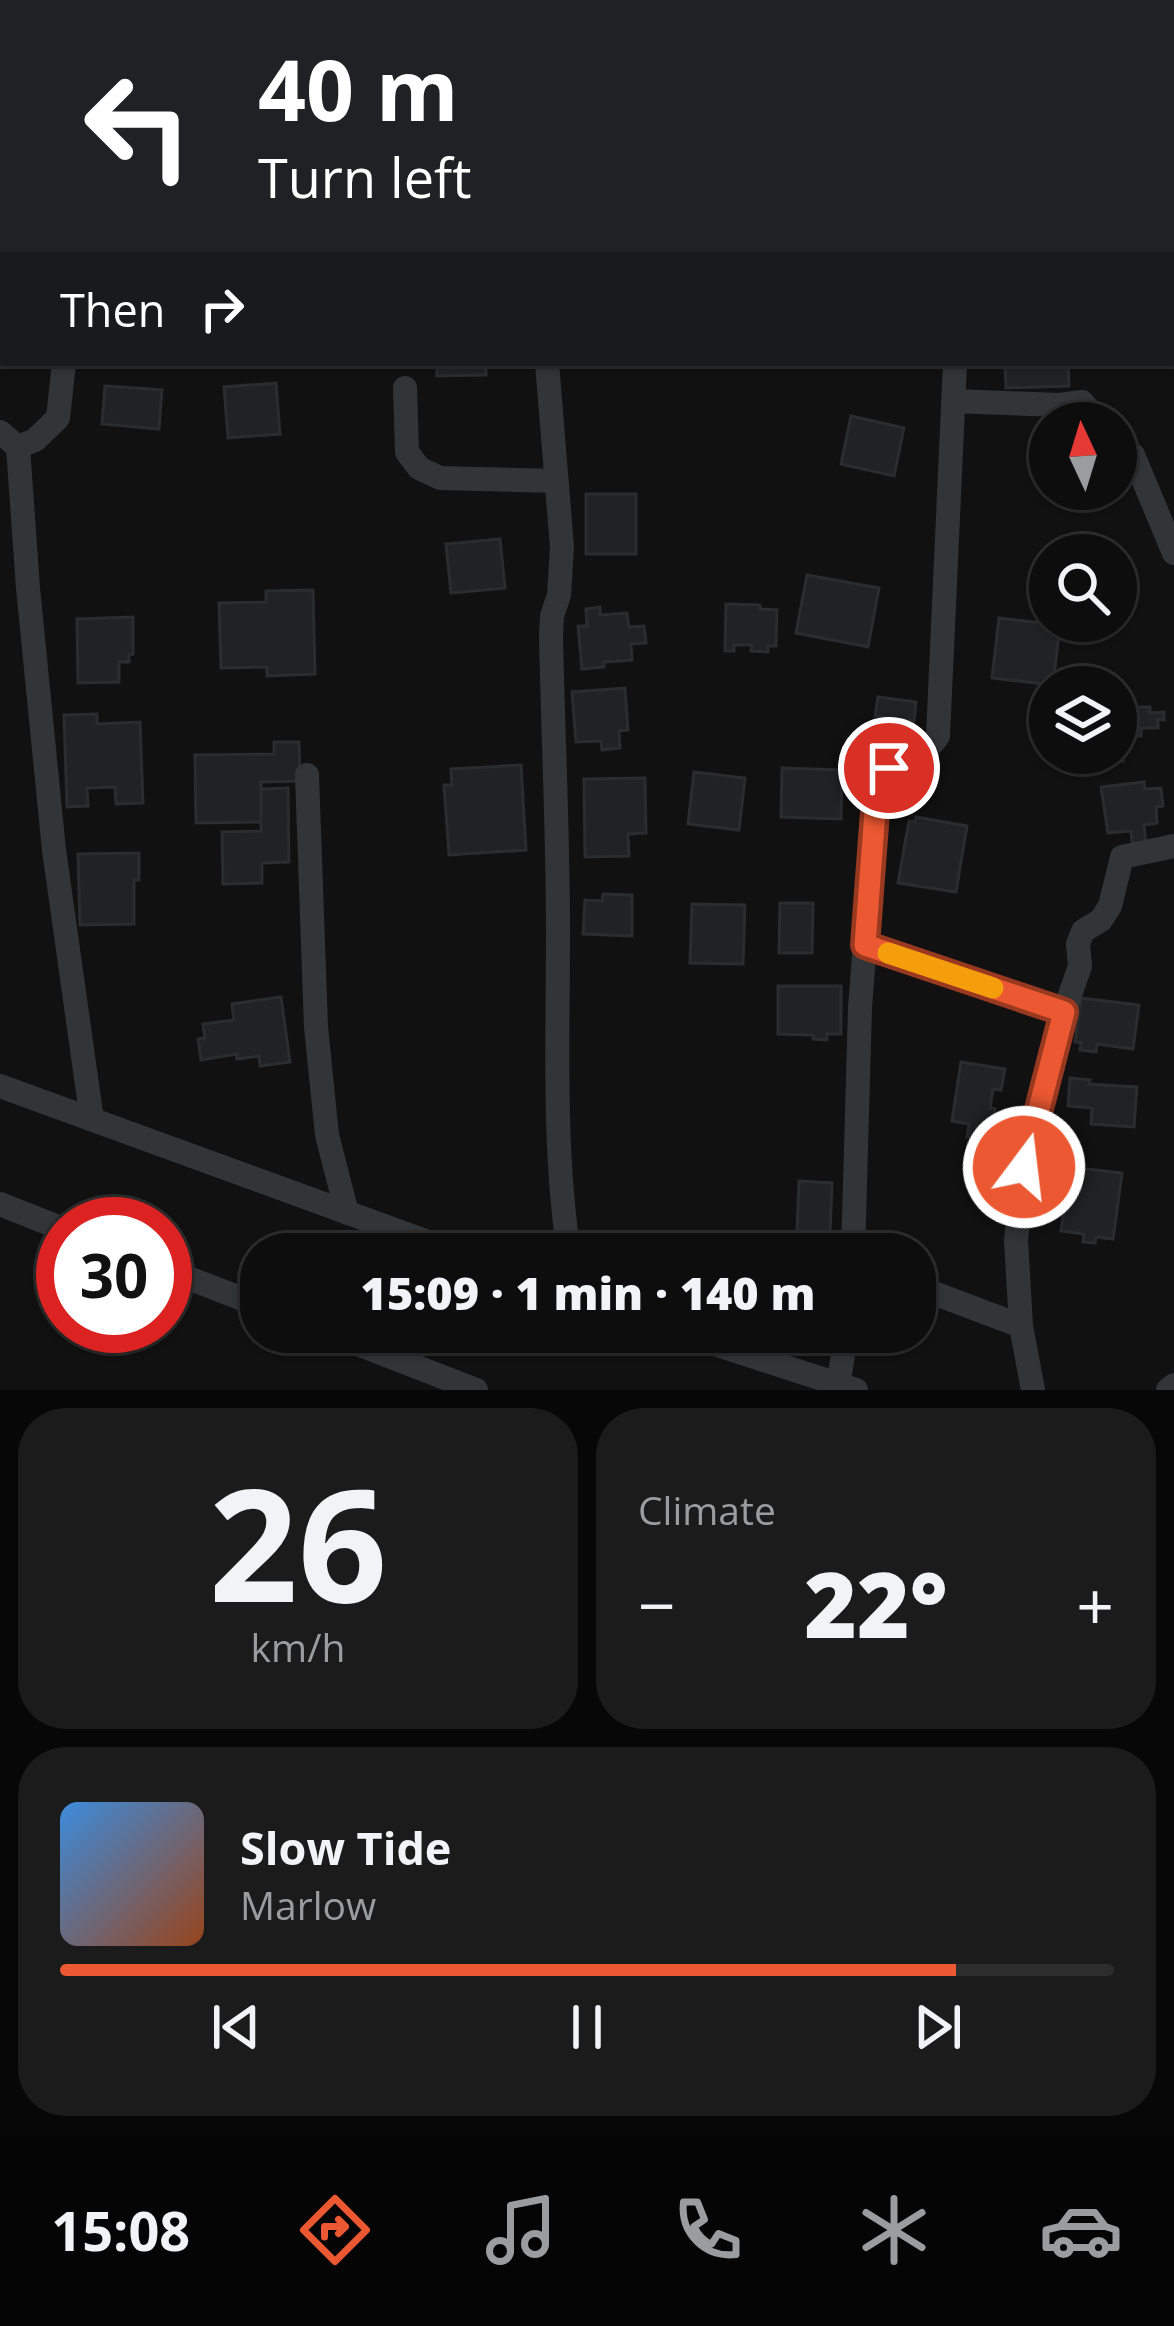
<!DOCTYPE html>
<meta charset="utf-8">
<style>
body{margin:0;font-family:"Open Sans",sans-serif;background:#1b1b1c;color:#f1f3f6;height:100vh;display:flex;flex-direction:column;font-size:45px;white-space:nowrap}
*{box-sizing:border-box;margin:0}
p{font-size:39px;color:#9a9c9e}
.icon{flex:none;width:66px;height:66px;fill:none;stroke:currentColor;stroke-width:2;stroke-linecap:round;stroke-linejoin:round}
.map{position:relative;height:1390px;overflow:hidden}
.panel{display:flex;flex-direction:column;gap:18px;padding:18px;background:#070708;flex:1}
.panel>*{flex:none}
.guide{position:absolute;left:0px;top:0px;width:1176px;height:366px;box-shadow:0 3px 9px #0004,0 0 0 3px #2d2d2e;background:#202124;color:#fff;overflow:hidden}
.needle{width:78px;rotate:356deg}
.buttons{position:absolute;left:1029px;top:402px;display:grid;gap:24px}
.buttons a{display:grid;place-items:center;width:108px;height:108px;border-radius:50%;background:#0d0d0e;box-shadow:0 3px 9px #0004,0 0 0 3px #2d2d2e;font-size:60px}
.speed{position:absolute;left:36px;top:1197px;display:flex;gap:24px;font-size:60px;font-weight:700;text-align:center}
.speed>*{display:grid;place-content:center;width:156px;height:156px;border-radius:50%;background:#0d0d0e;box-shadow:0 3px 9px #0004,0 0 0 3px #2d2d2e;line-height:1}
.speed .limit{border:18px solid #d22;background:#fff;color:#111}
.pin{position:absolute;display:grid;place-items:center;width:102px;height:102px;color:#fff;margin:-51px;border:6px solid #fff;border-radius:50%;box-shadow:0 3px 12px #0007}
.me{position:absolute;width:132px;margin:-66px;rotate:15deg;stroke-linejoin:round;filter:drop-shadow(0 0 9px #0008)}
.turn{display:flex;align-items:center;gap:42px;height:252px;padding:0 60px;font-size:54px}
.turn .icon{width:156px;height:156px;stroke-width:2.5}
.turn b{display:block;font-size:84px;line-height:102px}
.then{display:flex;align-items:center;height:114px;padding:0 60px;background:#0003;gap:24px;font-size:45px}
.big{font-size:90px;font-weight:800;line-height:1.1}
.panel .tile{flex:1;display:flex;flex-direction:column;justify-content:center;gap:18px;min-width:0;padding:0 42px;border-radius:48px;background:#1b1b1c}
.panel .dial{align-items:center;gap:0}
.dial b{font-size:156px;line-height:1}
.song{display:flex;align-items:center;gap:36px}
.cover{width:144px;height:144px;border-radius:18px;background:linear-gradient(135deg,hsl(210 70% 55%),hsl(20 70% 35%))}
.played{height:12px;border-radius:6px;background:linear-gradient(90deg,#eb5831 85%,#2d2d2e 85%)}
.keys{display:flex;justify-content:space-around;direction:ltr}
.heat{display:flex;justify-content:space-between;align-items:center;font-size:66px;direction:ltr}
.panel .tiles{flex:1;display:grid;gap:18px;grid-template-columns:1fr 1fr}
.tile:last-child{grid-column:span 2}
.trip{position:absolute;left:240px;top:1233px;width:696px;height:120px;border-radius:48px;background:#0d0d0e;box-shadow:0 3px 9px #0004,0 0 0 3px #2d2d2e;font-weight:800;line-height:120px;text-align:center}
.tabs{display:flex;height:192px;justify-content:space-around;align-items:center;background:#050506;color:#9a9c9e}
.tabs .icon{width:84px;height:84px}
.tabs .active{color:#eb5831}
.tabs b{font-size:54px;color:#f1f3f6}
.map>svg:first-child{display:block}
.building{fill:#212223;stroke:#2b2c2e;stroke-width:3}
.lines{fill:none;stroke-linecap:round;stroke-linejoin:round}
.street{stroke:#323537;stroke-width:24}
.route-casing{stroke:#993920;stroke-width:30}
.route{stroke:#eb5831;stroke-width:21}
.slow{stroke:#f59e0b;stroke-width:21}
</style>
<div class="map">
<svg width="1174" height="1390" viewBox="0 0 1174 1390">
<rect width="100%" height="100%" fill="#111112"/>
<path class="building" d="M952,0H1035L1036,3H952Z
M0,161H3V238H0Z
M437,363H486V375L437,376Z
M1005,363H1068L1069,386L1006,388Z
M276,383L280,434L228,438L224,387Z
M105,386L162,390L159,429L102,424Z
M851,416L904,428L894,476L841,464Z
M586,494H636V554H586Z
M500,539L505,588L451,593L446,544Z
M807,575L879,588L868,647L796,633Z
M313,590L315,674L267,676V667L221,668L219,603L266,602V591Z
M726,604L760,605V609L777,610L776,646H768V652L751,651L752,645H734V651H725Z
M600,607V615L627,613L629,627L644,626L646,643L631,644L632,660L604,662V667L582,669L578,626H587L586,609Z
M133,617V654L129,655V662H119V682L78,683L77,619Z
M999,618L1060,625L1053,685L992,678Z
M625,688L628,730L619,731L620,748L602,750L601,741L576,742L572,692Z
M878,697L916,702L914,721L875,716Z
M1116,707H1150V713L1164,712V720L1158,719V728H1141V736H1122L1123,761H1103V753H1116Z
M97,714V724L140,722L143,803L116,804L115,787L87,788L88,806L67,807L64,715Z
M274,742H299L300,781L261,782V822L196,823L195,755L274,754Z
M521,765L526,850L449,855L444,785H452L451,769Z
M782,768L842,770L841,819L781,817Z
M694,772L745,778L739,830L688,824Z
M645,778L646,833L628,834L629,856L585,857L584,779Z
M1144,782L1145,789L1161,788L1163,806L1156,807L1157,823L1144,825L1146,847L1133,848L1131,831L1108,833L1101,787Z
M288,788L289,862L262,863V883L223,884L222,832L261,831V789Z
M916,817L967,826L956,892L898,883L909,821L915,822Z
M139,853V880H134V924L80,925L78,854Z
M603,894L632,895V936L583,934L585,900L602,901Z
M780,903H813L812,953H779Z
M692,904L745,905L743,964L690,963Z
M778,986H841V1034H827V1040L813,1039V1035L778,1034Z
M281,997L290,1062L260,1066L259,1056L237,1059V1054L201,1060L198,1039L205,1038L203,1024L234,1020L232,1004Z
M1081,998L1139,1005L1133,1049L1097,1044L1096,1052L1080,1050L1081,1043L1075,1042Z
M961,1062L1005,1069L1001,1090L993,1089L990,1108L995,1109L989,1140L967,1137L969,1124L952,1121Z
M1070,1078L1090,1080L1089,1084L1137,1087L1134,1127L1091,1124L1092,1108L1068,1106Z
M1070,1167L1122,1173L1113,1239L1096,1237L1095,1243L1083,1242L1084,1234L1061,1231Z
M799,1181L832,1183L830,1234L797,1233Z"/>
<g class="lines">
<path class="street" d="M792,0V3
M118,3V0
M1173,40H1174
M547,363L562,547L559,595L552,616L551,635C553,734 558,832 558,931C558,1039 553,1147 569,1254
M405,388L407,452L419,468L440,478L556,481
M953,401L1059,405L1082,402L1100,423
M0,432L18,447L28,588L54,850L92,1120
M1116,440L1133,455L1174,553
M18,447L35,440L58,418L64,363
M307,775L316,1027L327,1135L347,1213
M865,945L1064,1012
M0,1086L461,1254
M0,1204L63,1229
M853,1254L860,1008L877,785C886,757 922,762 938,736L955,363
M165,1269L261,1306
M915,1286L1021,1326
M327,1332L476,1390
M678,1332L856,1390
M838,1385L847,1332
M1033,1390L1021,1326L1016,1240L1024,1167L1064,1012L1080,966L1078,944L1083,931L1101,920L1110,906L1122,857L1174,846
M1168,1390L1174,1385"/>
</g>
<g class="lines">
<defs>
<path id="route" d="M889,768L880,776L877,785L865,945L1064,1012L1024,1167"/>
</defs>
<use href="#route" class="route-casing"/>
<use href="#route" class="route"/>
<path class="slow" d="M888,953L993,988"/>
</g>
</svg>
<div class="buttons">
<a><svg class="needle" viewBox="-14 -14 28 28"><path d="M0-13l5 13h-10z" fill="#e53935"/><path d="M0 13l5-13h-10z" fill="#9a9c9e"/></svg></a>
<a><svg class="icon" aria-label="search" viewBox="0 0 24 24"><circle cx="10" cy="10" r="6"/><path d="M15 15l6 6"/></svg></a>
<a><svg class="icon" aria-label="layers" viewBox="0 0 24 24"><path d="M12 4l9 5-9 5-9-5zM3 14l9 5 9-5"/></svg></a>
</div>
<div class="speed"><div class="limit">30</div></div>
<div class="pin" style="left:889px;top:768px;background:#d93025"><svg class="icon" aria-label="arrive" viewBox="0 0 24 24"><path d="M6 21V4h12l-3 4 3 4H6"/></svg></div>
<svg class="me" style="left:1024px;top:1167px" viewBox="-20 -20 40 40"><circle r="17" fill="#eb5831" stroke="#fff" stroke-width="3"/><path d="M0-11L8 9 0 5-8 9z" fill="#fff"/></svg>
<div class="trip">15:09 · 1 min · 140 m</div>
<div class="guide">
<div class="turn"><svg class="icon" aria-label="left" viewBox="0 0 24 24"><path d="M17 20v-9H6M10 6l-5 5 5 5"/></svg><div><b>40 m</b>Turn left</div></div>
<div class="then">Then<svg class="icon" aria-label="right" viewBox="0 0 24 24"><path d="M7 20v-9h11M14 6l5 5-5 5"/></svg></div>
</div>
</div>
<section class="panel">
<div class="tiles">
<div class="tile dial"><b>26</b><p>km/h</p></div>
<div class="tile"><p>Climate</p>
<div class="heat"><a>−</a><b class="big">22°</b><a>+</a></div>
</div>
<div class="tile">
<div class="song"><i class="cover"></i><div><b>Slow Tide</b><p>Marlow</p></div></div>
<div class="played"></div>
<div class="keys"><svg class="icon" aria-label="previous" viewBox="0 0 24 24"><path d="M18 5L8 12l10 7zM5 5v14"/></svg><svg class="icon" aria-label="pause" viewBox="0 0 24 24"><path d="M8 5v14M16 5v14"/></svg><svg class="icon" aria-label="next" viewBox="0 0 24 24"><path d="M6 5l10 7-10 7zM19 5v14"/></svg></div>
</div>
</div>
</section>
<nav class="tabs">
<b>15:08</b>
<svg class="icon active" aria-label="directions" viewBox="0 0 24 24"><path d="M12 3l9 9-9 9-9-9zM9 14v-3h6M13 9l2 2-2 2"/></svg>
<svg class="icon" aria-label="music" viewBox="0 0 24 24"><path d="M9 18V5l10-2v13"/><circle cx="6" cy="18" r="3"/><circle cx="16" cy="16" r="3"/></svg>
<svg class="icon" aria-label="phone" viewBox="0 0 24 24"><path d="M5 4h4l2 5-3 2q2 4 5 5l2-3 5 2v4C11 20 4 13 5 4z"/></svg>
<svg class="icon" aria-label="climate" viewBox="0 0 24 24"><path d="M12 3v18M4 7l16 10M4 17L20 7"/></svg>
<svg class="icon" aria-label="car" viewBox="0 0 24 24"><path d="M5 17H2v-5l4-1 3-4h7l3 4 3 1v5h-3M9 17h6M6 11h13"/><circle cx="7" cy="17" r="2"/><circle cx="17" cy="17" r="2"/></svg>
</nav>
